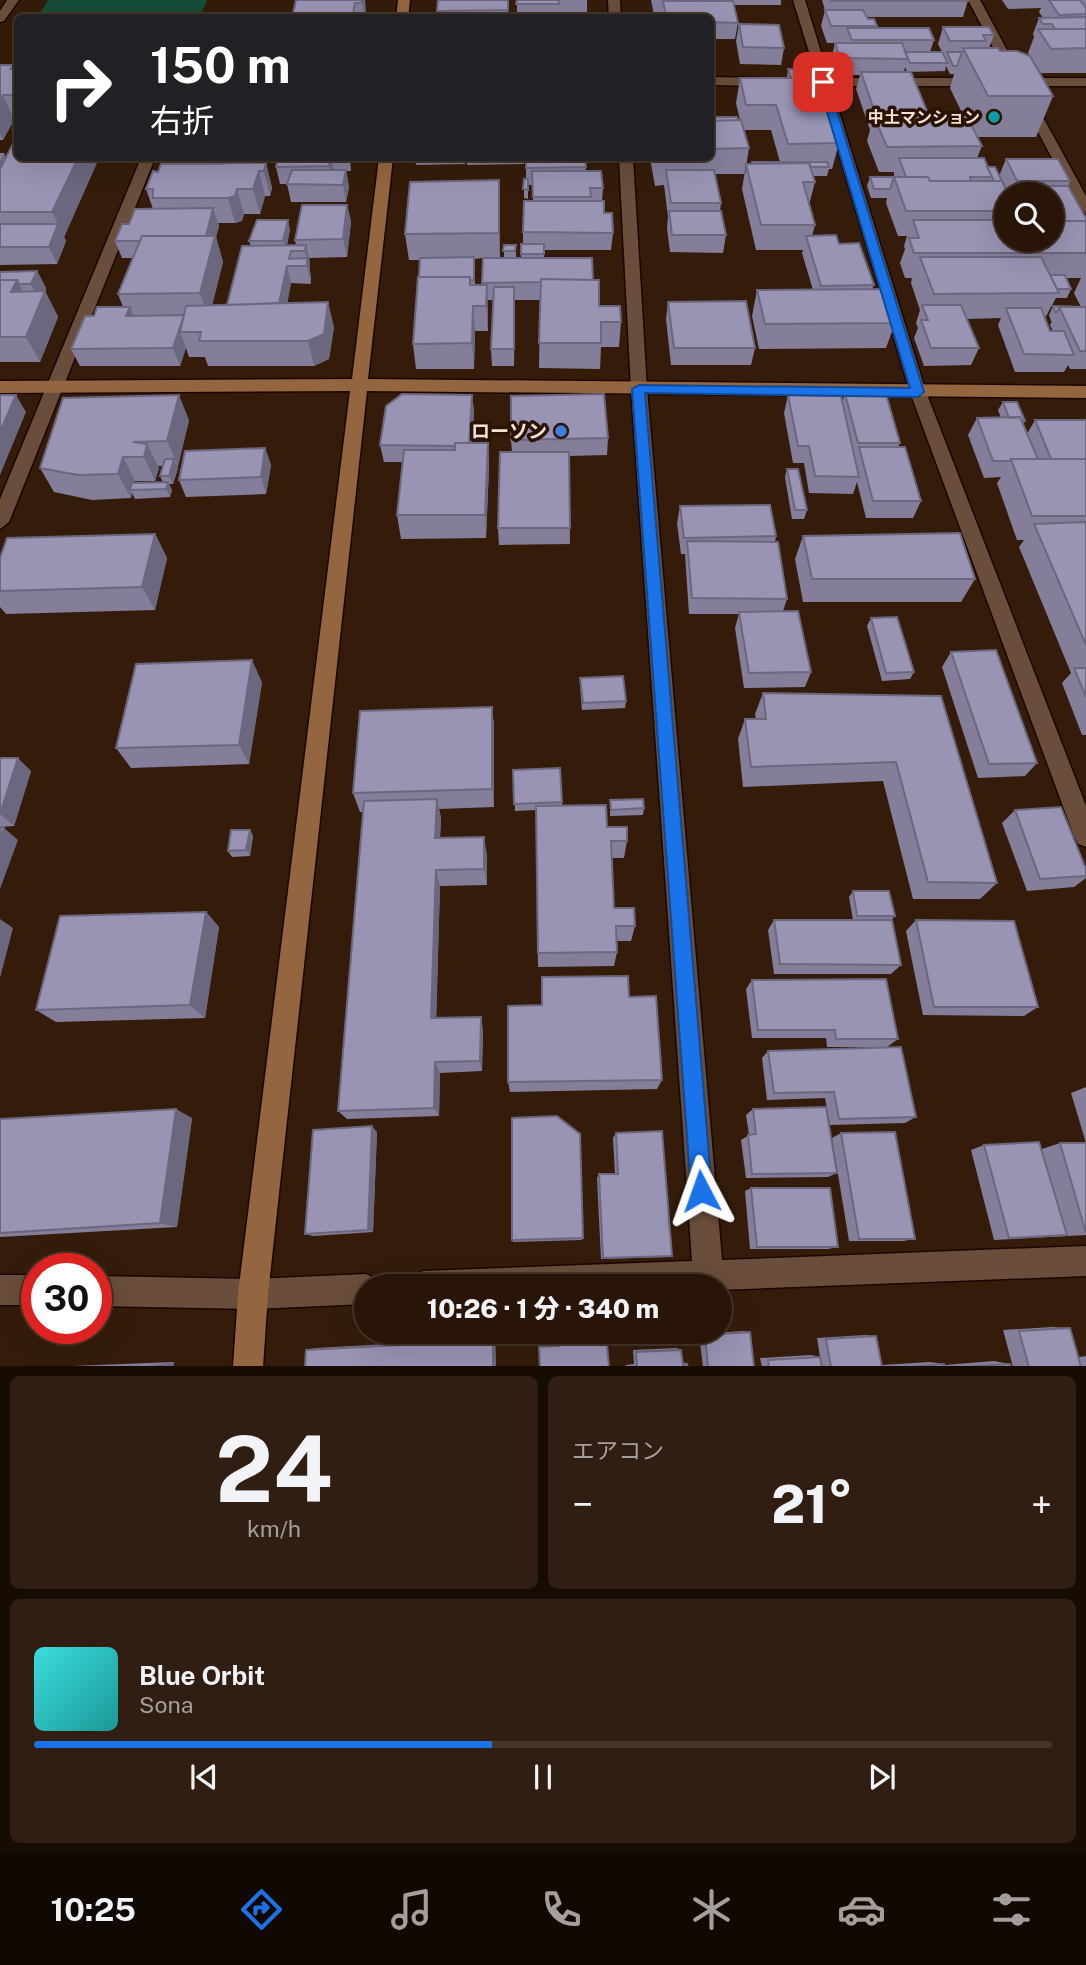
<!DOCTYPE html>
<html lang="ja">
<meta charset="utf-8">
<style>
body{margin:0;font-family:"Public Sans","Noto Sans JP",sans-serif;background:#301e12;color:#f1f3f6;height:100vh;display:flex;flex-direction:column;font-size:26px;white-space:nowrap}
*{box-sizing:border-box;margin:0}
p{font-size:23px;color:#a59f9c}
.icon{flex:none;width:38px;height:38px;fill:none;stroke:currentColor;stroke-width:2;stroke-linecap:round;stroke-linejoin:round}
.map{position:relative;height:1366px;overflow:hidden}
.sheet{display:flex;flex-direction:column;gap:10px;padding:10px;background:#160c04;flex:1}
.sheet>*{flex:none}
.hud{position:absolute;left:14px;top:14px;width:700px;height:147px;border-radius:10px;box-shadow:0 7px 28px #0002,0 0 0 2px #443429;background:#202124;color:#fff;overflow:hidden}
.fabs{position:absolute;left:994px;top:182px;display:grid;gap:14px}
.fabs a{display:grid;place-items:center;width:70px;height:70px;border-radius:50%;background:#281508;box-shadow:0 7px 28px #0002,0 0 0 2px #443429;font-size:35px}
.speed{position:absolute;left:21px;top:1253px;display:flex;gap:14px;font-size:35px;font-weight:700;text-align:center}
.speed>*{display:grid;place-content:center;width:91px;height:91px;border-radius:50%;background:#281508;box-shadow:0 7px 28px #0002,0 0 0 2px #443429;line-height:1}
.speed .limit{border:10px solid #d22;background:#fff;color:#111}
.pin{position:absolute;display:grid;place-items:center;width:60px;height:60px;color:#fff;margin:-30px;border-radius:14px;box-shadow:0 4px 10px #0006}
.me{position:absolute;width:77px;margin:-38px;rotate:356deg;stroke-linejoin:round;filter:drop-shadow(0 0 5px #0008)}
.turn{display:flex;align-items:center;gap:24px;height:147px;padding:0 21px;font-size:32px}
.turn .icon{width:91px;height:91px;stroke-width:2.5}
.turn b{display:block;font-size:49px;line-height:60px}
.big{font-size:52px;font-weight:800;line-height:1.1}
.sheet .widget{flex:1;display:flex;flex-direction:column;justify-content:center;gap:10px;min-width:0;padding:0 24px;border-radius:10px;background:#301e12}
.sheet .dial{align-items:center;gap:0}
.dial b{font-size:91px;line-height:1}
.song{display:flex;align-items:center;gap:21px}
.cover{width:84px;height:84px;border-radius:10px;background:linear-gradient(135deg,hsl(180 70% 55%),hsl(180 70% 35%))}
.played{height:7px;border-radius:4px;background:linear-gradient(90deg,#1a73e8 45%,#443429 45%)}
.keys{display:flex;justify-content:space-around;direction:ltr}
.heat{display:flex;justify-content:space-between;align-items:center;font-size:38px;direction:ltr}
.sheet .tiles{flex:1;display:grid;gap:10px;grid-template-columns:1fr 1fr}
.widget:last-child{grid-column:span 2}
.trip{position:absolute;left:354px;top:1274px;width:378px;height:70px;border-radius:35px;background:#281508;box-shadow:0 7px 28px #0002,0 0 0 2px #443429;font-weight:800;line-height:70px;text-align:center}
.tab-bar{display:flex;height:112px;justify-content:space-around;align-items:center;background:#100803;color:#a59f9c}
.tab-bar .icon{width:49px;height:49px}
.tab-bar .current{color:#1a73e8}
.tab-bar b{font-size:32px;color:#f1f3f6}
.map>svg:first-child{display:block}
.green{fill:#174c38}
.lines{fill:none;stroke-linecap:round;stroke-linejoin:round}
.street-casing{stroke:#1c0600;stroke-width:3}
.secondary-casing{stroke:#1c0600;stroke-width:3}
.street{fill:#6a4d3b;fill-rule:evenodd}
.secondary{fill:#94663f;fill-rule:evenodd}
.wall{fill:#847e9b;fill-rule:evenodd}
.shaded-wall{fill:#6b677e}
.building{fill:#9993b4;stroke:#6b677e;stroke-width:2}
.route{fill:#1a73e8;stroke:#114b97;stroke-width:2}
.culture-dot{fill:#0f9aa8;stroke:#2b1303;stroke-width:2.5}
.shop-dot{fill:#3f7fe0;stroke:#2b1303;stroke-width:2.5}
.labels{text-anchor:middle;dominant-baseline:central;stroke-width:7;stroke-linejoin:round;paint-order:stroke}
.far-poi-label{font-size:16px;font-weight:bold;fill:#f3e1d7;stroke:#2b1303;text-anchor:end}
.poi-label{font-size:19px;font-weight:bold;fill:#f3e1d7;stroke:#2b1303;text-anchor:end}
</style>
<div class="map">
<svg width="1086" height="1367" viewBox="0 0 1086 1367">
<rect width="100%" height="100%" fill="#351c0a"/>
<path class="green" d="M48,0H207L200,17H38Z"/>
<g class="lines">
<defs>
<path id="street" d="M7,0H19L4,21L0,22V11Z
M608,0H620L621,18H609Z
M793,0H805L829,78H979L985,82L979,86H831L926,392L1086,806V847L1078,844L1074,836L910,392L819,86L806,82L817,78Z
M968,0H980L1022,78H1086V86H1026L1086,196V213L1079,209Z
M710,77L765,78L771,82L765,86L710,85Z
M141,158H155L9,522L0,529V499Z
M619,158H633L647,389L722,1260L1086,1246V1276L719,1290V1286H408L413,1276L423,1271L692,1261L631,389Z
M366,1274L376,1279L380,1286H366V1304L253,1309L96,1306V1276L253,1279Z
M0,1275H37V1305H0Z"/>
<path id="secondary" d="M398,0H410L408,18H396Z
M379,158H393L368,379L1086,386V398L367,391L268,1294L263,1367H233L238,1294L350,391L0,393V381L352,379Z"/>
</defs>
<use href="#street" class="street-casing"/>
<use href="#secondary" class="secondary-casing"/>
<use href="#street" class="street"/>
<use href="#secondary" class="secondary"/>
</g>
<path class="wall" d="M296,0H365L366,18H292Z
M508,0V18H417L437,15V11Z
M517,0H587V15H559V18H517Z
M651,0H721V1H732V0H781V5H734L738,23L735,39H713L715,48L712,73H710V18L662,17V15H654Z
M822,0H968L963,17H867L877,26V28L934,40L930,52H942L938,44L943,27L994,35L989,48L1000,51L1030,56L1028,53L1034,37L1033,34L1039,18H1043L1039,12L1041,8L1008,9L1002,0H1086V73H1041L1034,62L1053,96L1036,137H977L982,146L977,158L999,176L1006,159L1070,181L1068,186L1086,218V369H1070L1068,365L1064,372H1015L998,325L1001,318L967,319L979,348L971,365L924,366L914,338L918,328L916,323L920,310L911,283L912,278H905L900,263L905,249L904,246L907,236H898L886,203L887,198H871L867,186L870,177H894V172H879L867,141L870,130L856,89L860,75H836L831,60L835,43H844H827L821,26L825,10ZM946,66L950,74H954L950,88L963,115L929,116L904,72L905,67L907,72L945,71ZM1006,194H1052V240H1006ZM1066,278H1081L1074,293L1081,307L1053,306L1049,315L1051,321H1052L1050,325L1053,331H1050L1045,318L1056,298H1067L1071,289Z
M739,24L784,48L781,65L740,64L736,41Z
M0,65L17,69L18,71V120H14L3,140H0Z
M788,69L839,143L832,169H829L827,176H813L815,182L809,205L815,225L812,236L839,244L874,285L872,289L895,323L886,348L759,349L752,316L757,290H813L802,253L803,250H756L742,189L746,164L780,162L771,130H744L749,148L745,174H715L721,203L720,211L726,235L723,253L670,252L667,228L668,217L664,185L655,186L650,158H710V108L713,117L740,120L736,103L740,78H787Z
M0,153H4L6,158H99L64,237L66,241L57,264L0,265Z
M184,158H240V163H266L272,188L270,196H265L260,214H244L242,221L235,223H218L219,226L216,237L223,262L212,305H227L251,246L249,241L290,229L287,245H296L295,240L347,205L351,222L347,257L309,258L311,284L291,283L287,303L334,327L329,359L314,366H208L205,357H189L186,348L180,366H80L71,349L94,316L123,307L118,294L133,258H122L115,241L129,224L153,209L146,189L158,172L182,164Z
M278,158H350L351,171H346L349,187L346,202H291L287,184H280L276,167Z
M415,158H465V164L416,165Z
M467,158H524V164L467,165Z
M526,158H585L586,171L603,188L602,201L604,213L613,233L611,250H544V258L593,280L599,306L621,322L619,347H601L600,369L539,368L540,300H515L514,366H492L491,349L493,300H487L488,331H475L474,369H416L413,344L420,260H409L405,234L499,180L500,258H504V245H516V258H521V244H523V232L533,201V185H528V199L524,198V179H526ZM483,258L482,285H475L474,259Z
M37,271L46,288L45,291L58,317L40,362H0V272Z
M668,302L755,348L751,365H671L666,319Z
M845,394L900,443L898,447L921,501L913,518H866L857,482L853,494L809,493L804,463H793L784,413L788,395L842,403Z
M472,395L474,412L472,443H488L489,467L486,538L401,539L397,515L403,462H384L380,445Z
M1003,402L1025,421L1023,425L1027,434L1035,420H1086V735H1082L1062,683L1071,673L1019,547L1024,540H1017L997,483L1001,477L984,478L968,435L977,418H1001L998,410Z
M189,420L178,466H177L178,468L173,484H169L172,490L170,497L135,499L132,493L131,498L92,500L54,492L40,468ZM158,466H163L160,476L163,482H135V481H155L159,468Z
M608,438L607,455L569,456L570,544L499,545L498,528L512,452L511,440Z
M265,448L271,465L266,494L186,497L179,480Z
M787,469L807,510L804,519H792L785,477Z
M680,506L776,536L775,542L787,599L783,611L811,672L805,687L744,688L735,628L739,614H689L685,554H681L677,523Z
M155,534L167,558L155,610L6,614L0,607V558Z
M803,536L975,579L961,602H803L795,559Z
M871,618L914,672L910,679L882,681L867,626Z
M951,652L1037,763L1025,776L978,778L942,667Z
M580,678L626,701L625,708L582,710L580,686Z
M262,682L249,764L131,768L116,748Z
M763,693L941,696L997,883L980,899H913L883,781L743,787L738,739L745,719H756L755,714Z
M492,707L494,727V807L439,809L441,818L440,838L487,855V885L440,886L436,1018L483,1029L482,1071L440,1073L439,1116L347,1119L338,1111L363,812H360L353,793Z
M0,758L31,771L14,826L0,827Z
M513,770L562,802V806L607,827L627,841L624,858H612L614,908L635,926L631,941H616L617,952L614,966L538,967L536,810L515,811Z
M610,800L644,808L643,815L610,816Z
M1015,810L1086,869V878L1074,887L1027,891L1002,823Z
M250,830L253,836L250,856L232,857L228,851Z
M853,891L895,916L891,920L901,965L891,974H774L768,930L774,920H853L849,897Z
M206,912L219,927L205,1018L56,1022L36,1010Z
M916,920L1038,1007L1024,1016L923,1015L906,931Z
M752,980L898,1039L887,1047H827L826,1038H752L746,989Z
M629,997L662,1080L657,1089L510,1092L508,1082L542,1005Z
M768,1051L916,1117L905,1123L830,1125L825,1098L767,1100L762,1058Z
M1086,1087V1235L994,1240L971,1150L984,1145L1042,1149L1060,1143H1086L1071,1093Z
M753,1109L837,1173L828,1177L746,1178L741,1140L749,1135L746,1115Z
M192,1118L177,1227L0,1237V1119Z
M377,1132L373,1232L313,1236L305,1234Z
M616,1133L672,1256L667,1257L601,1259L597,1178L599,1174H615L613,1138Z
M841,1133L915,1239L903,1241H849L832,1138Z
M751,1188L838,1247L828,1249H750L745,1191Z
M583,1238L582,1240L513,1242L512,1240Z
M1052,1327L1070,1328L1079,1357L1086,1356V1367H1013L1003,1330Z
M743,1331L750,1332L754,1367H703L699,1334Z
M574,1332H606L540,1367V1346L558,1345V1333Z
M865,1335L876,1336L882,1367H762L760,1358L811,1355L820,1357L817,1338Z
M495,1338L496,1367H305L306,1350L317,1348Z
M677,1348L681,1350L683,1362L687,1364L688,1367H626V1365L634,1364L633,1350Z
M994,1361L1010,1364L1011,1367H945V1365Z
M174,1362L173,1367H47Z
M930,1362L944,1364V1367H883L882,1365Z"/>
<path class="shaded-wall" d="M362,0H365L366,18H364Z
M3,95L14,120L3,140L0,134V100Z
M4,153L12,171L0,212V161Z
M78,158H99L64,237L66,241L57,264L49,247L58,224L52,212Z
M233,158H240L241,161L238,174Z
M330,158H331L334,172L332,184L329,166Z
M266,163L272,188L270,196L264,171Z
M346,170L349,187L346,202L343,185Z
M259,171L265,196L260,214L253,189Z
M499,180L500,206V258L499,233Z
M237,189L244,214L242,221L235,223L228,198Z
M347,205L351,222L347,257L343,239Z
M213,208L219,226L216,237L223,262L209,318L200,293L205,241Z
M288,220L290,229L286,250L283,241Z
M306,245L310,262L309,268L305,251Z
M307,258L311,276V284L307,266Z
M287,266L291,283L284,322L279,304Z
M37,271L46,288L40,302L31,284Z
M17,280L30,306L11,292Z
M487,285L488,310V331L486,306Z
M45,291L58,317L40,362L26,337Z
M328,302L334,327L329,359L314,366L308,341Z
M473,306L475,331L474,369L472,343Z
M130,307L137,325L126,316Z
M184,315L180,332L186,348L180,366L173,348Z
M16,395L26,412L0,475V432Z
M179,395L189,420L178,466L167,441Z
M472,395L474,412L470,463L469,446Z
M488,443L489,467L486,538L485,515Z
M147,444L159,468L155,481L144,457Z
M265,448L271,465L266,494L261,477Z
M123,457L135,481L133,490H130L132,493L131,498L118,474Z
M174,459L178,468L173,484L169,476Z
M168,482L172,490L170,497L166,489Z
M155,534L167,558L155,610L142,587Z
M252,660L262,682L249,764L239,745Z
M492,707L494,727V807L492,789Z
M18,758L31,771L14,826L0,814Z
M437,799L441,818L439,856L435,838Z
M4,828L18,840L0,889V838Z
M250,830L253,836L250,856L246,850Z
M484,837L487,855V885L484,869Z
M436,870L440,886L436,1030L431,1018Z
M206,912L219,927L205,1018L190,1005Z
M0,919L13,928L0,978Z
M481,1017L483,1029L482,1071L480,1061Z
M435,1062L440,1073L439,1116L434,1108Z
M176,1109L192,1118L177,1227L160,1223Z
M372,1126L377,1132L373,1232L368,1230Z
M495,1338L496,1367H493V1340Z
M174,1362L173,1367H149V1366Z"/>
<path class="building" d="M296,0H362V3H355L353,14H361V18H292Z
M438,0H508V10L437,11Z
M517,0H559V4H516Z
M831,0H968V1H831Z
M1049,0H1080L1086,8V14L1059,15Z
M663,1H733L738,23L710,22V18L709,17H666Z
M825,10H863L868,19H874L877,26H831Z
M439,13H506V18H479L478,15H439Z
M418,14L478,15V18H417Z
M633,17H709V18H633Z
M1086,17V29H1055L1052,24H1043L1039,18Z
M739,24L779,25L784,48L743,47Z
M710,25L715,48H710Z
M943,27H989L994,35H983L986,41H950Z
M847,28H929L934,40H852Z
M1038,29H1086V48L1051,49Z
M835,43H902L908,59L840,58Z
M963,48H998L1000,51H1017L1030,56L1053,96H988Z
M905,52H942L948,63H910Z
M947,52H962L957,66H953Z
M0,65H13L11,69H17L14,74H18V95H3L0,100Z
M788,69H813L839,143L788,144L776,105H746L740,78H791Z
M861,72H911L929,116H876Z
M966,115L982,146L887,147L874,116Z
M713,117H737L738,120L713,121Z
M741,120L749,148L710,149V121Z
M18,134V158H78L52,212H0V169Z
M184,158H225L223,164H182Z
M278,158H330L329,166L276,167Z
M526,158H585L586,167L526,168Z
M657,158H703L704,160H658Z
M899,158H984L992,177H970L971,181H930L928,177H906Z
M1006,159H1058L1070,181H1017Z
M752,162H827L829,167H811L809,163L752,164Z
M266,163L264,171H259L253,189H237L235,196L228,198H153V189H146L153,171L158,172L161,164Z
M809,163L815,182H803L815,225H761L746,164Z
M987,167H995L1007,191L1002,181H994Z
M292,170H346L343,185L287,184Z
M666,170H714L721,203H671Z
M532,171H601L603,188H590L591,197H533Z
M870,177H896H894L890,189H874Z
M894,177H928L930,181H1002L1008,194H1006V211H906Z
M524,179H528V190L523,189Z
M499,180V233L405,234L410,182Z
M1013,186H1068L1086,218V223L1085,221H1052V194H1018Z
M524,201H604V213H612L613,233L523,232Z
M302,205H347L343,239L295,240Z
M213,208L206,236H142L140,241H115L122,224H129L135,209Z
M669,211H721L726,235H672Z
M257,220H288L283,241H249Z
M913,220H1006V240H1052V221H1085L1086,223V253H914L909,238H919Z
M0,224H58L49,247H0Z
M836,235L839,244L859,243L874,285L821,286L806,236Z
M142,236H215L200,293L118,294Z
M521,244H544V254H521Z
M306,245L305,251H291L289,259L307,258V266H287L279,303L227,305L242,246Z
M504,245H516L515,251H503Z
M474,257V280H470V277H419L420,258Z
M920,257H1041L1059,293L934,294Z
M483,258H592L593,280L541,279V282L482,283Z
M37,271L31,284H19L17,280H0V272Z
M1050,275H1065L1071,289H1057Z
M418,277H470V285H487L486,306H473L472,343L413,344Z
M541,279L599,280V306H620L621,322H601V343H539Z
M0,280H17L11,292L45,291L26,337H0Z
M494,287H514V349H491Z
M883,289L895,323L765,324L757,290Z
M746,301L755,348H674L668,302Z
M328,302L324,334L308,341H199L201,332H180L186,306Z
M922,305H961L979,348H931L921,320H928Z
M1053,306L1083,307H1059L1057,312H1055Z
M97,307H130L126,316L184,315L173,348L71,349L85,316H94Z
M1059,307H1086V351H1080Z
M1006,308H1041L1050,331H1064L1074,355L1024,354Z
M402,394L472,395L469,443H455V446L380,445L386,406Z
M604,394L608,438L511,440V396Z
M845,394H886L900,443H858Z
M0,395H16L0,432Z
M179,395L167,441L133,442L147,444L144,457H123L118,474L78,475L40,468L63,398Z
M788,395L841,396L859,477L815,476L809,446H798Z
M1003,402H1017L1025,421H1022L1020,417L1009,418Z
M1020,417L1038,459H1011L1010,461H993L977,418Z
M1035,420H1086V459H1051Z
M455,443H488L485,515H397L404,450H455Z
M859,447H905L921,501H873Z
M265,448L261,477L179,480L185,451Z
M500,452H569L570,528H498Z
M165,459H174L169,476H160Z
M1011,459H1086V516H1032Z
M787,469H798L807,510H795Z
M168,482L166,489L130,490L132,483Z
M770,505L776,536L684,538L680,506Z
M1086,522V645L1034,524Z
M960,533L975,579H812L803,536Z
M155,534L142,587L0,591V558L7,538Z
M687,541L778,542L787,599L692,598Z
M798,611L811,672L749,673L739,612Z
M897,617L914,672L886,673L871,618Z
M996,650L1037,763L989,764L951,652Z
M252,660L239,745L116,748L136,664Z
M1074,668H1086V697Z
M623,676L626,701L583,703L580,678Z
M763,693L941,696L997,883L928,882L896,762L751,767L745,719H766Z
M492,707V789L353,793L360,711Z
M0,758H18L0,814Z
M560,768L562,802L514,804L513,770Z
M437,799L435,838L484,837V869L436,870L431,1018L481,1017L480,1061L435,1062L434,1108L338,1111L364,801Z
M643,799L644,808L611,810L610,800Z
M606,805L607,827H627V841H611L614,908H634L635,926H616L617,952L538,953L536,806Z
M1061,807L1086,869V876L1040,879L1015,810Z
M0,827L4,828L0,838Z
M231,830H250L246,850L228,851Z
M853,891H889L895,916H857Z
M206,912L190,1005L36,1010L60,916Z
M774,920H892L901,965L780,964Z
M916,920L1014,921L1038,1007H934Z
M628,976L629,997L656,996L662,1080L508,1082V1006L542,1005V977Z
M886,979L898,1039H836L835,1030H758L752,980Z
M901,1047L916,1117L839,1119L834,1092L774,1093L768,1051Z
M826,1107L837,1173L752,1174L748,1135L756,1134L753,1109Z
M176,1109L160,1223L0,1233V1119Z
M557,1116L580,1134L583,1238L512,1240V1118Z
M372,1126L368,1230L305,1234L313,1130Z
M662,1131L672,1256L603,1258L599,1174H618L616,1133Z
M895,1132L915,1239H859L841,1133Z
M1039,1142L1067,1235L1009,1238L984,1145Z
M1060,1143H1086V1233Z
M751,1188H830L838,1247H757Z
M1070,1328L1081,1367H1029L1019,1331Z
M592,1332H606L609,1367H540L539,1347L559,1346L558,1334Z
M750,1332L754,1367H708L705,1335Z
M876,1336L882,1367H831L826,1339Z
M493,1340V1367H305L306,1350Z
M681,1350L683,1365L687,1364L688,1367H637L636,1352Z
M820,1357L822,1367H769L768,1360Z
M944,1364V1367H911Z
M1010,1364L1011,1367H963Z"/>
<path class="route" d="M823,79L828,82L924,392L918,397L645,393L712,1191L709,1199L701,1202L694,1199L691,1191L632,389L639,385L910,388L818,82Z"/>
<circle class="culture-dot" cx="994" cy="117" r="7"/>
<circle class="shop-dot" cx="561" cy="431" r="7"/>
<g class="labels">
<g class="far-poi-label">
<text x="980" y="117">中土マンション</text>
</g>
<g class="poi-label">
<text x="547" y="431">ローソン</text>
</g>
</g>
</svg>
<div class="fabs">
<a><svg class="icon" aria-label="search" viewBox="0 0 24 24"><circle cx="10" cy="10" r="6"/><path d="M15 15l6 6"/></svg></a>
</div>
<div class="speed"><div class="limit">30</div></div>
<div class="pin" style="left:823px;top:82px;background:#d93025"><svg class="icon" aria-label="arrive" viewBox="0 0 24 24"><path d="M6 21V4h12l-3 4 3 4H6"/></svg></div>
<svg class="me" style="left:701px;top:1191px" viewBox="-20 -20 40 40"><path d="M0-17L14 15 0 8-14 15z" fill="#1a73e8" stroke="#fff" stroke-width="4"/></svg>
<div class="trip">10:26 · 1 分 · 340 m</div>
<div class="hud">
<div class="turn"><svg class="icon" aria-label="right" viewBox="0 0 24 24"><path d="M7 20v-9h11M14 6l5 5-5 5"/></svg><div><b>150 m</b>右折</div></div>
</div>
</div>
<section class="sheet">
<div class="tiles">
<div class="widget dial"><b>24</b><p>km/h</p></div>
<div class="widget"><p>エアコン</p>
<div class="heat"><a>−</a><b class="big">21°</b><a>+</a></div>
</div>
<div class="widget">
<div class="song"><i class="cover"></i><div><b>Blue Orbit</b><p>Sona</p></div></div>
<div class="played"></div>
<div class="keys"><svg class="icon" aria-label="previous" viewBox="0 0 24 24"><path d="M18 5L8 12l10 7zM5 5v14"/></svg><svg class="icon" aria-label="pause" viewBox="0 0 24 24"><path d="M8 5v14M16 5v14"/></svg><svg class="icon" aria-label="next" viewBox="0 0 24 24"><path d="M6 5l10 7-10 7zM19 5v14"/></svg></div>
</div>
</div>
</section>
<nav class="tab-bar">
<b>10:25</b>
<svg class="icon current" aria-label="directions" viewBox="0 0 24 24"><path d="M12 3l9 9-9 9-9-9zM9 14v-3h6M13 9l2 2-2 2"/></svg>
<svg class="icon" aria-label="music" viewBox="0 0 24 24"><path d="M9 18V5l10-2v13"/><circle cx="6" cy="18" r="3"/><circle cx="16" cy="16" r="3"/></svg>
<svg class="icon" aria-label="phone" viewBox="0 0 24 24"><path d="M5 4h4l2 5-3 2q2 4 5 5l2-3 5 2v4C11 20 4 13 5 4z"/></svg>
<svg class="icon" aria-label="climate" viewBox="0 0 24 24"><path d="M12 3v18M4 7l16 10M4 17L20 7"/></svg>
<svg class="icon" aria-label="car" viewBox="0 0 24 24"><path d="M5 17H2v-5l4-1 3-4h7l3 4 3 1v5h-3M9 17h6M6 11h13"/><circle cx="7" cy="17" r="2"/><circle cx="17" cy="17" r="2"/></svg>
<svg class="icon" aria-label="filters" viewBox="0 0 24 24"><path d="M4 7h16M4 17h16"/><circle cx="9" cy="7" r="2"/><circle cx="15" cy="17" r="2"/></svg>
</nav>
